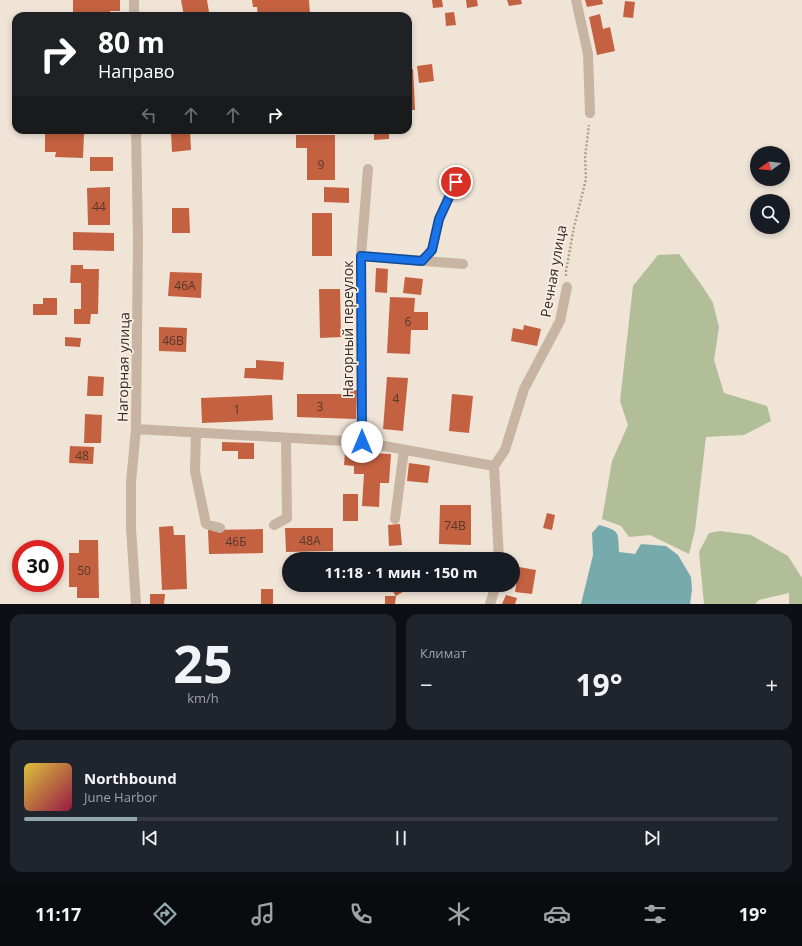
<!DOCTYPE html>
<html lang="ru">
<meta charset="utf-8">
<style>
body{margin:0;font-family:"Open Sans",sans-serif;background:#20242c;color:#f1f3f6;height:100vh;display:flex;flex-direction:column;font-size:15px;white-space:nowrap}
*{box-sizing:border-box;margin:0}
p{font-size:13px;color:#9ea1a6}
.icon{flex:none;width:22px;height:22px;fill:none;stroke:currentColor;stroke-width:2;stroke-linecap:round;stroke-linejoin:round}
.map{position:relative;height:604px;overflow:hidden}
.sheet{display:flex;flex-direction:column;gap:10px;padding:10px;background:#0d0f14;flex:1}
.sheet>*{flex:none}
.guide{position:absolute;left:12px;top:12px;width:400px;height:122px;border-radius:12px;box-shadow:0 2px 6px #0003;background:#202124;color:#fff;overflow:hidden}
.needle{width:26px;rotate:256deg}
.buttons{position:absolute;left:750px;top:146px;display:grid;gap:8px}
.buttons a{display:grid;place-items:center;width:40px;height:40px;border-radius:50%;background:#171b24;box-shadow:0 2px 6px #0003;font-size:20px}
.speed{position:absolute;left:12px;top:540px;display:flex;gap:8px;font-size:20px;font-weight:700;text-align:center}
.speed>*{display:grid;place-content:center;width:52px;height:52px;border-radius:50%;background:#171b24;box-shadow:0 2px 6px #0003;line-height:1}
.speed .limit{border:6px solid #d22;background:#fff;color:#111}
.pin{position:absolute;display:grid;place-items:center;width:34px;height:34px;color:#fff;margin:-17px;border:2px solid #fff;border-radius:50%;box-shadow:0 1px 4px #0007}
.me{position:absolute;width:44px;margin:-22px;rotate:0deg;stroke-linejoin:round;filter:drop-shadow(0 0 3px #0008)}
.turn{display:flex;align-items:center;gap:14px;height:84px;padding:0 20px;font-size:18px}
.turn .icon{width:52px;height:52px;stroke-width:2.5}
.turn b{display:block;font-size:28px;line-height:34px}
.lanes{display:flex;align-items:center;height:38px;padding:0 20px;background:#0003;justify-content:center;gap:20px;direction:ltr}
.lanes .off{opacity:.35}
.big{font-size:30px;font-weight:700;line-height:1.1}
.sheet .widget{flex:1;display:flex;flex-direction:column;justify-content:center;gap:6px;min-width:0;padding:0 14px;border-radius:12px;background:#20242c}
.sheet .dial{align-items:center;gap:0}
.dial b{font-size:52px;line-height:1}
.song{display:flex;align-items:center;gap:12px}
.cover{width:48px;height:48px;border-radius:6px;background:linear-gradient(135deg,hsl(50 70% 55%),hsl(340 70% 35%))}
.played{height:4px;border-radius:2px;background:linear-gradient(90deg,#91a9ad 15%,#363941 15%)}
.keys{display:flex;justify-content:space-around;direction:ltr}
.heat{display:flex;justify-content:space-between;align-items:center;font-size:22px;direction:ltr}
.sheet .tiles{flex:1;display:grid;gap:10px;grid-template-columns:1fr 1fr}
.widget:last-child{grid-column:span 2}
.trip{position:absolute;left:282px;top:552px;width:238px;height:40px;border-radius:20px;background:#171b24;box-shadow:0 2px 6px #0003;font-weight:700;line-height:40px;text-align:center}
.tabs{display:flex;height:64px;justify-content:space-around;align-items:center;background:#090b0e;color:#9ea1a6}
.tabs .icon{width:28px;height:28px}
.tabs .selected{color:#91a9ad}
.tabs b{font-size:18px;color:#f1f3f6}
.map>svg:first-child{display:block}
.green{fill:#b1be97}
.water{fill:#76aaac}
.building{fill:#c36141}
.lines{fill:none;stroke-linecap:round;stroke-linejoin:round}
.path{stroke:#b39e8e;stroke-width:2.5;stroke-dasharray:2 2;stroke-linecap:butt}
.minor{stroke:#c7b4a3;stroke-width:10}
.route-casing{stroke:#114b97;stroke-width:10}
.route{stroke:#1a73e8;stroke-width:7}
.labels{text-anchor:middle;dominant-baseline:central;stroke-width:3.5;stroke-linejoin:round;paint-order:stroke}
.number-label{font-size:12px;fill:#56372c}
.street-label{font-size:14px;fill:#322925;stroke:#f8eee2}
</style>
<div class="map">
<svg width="802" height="604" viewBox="0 0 802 604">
<rect width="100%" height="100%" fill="#f0e4d7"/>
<path class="green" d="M679,254L703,287L713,303L719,327L714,360L724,393L767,406L771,421L744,435L706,437L695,530L689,554L650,535L629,537L621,526L602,519L612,461L628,425L620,401L633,286L658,255Z
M720,531L751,535L788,556L802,578V604H789V593L759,600L755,604H704L699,552L709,533Z"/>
<path class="water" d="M599,525C620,531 618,531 619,552L635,554L641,544L666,546L678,555L691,577L692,590L690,604H581L593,555L592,533Z"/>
<path class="building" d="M73,0H120V11H110V16H73Z
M181,0H207L209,12L184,16Z
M252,0H309L310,14L302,15V16H258L257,7H253Z
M432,0H442L443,7L433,8Z
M466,0H477L478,6L467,8Z
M507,0H521L522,4L509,6Z
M585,0H602L603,4L587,7Z
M625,1L635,2L633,18L623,17Z
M454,12L456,25L446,26L445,13Z
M600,14L603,29L610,27L615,51L597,55L589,17Z
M432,64L434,81L419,83L417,66Z
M408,69H413L415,110H408Z
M165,130H190L191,150L172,152L171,133H165Z
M374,130H389V139L374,140Z
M45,131L84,133L83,158L55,157L56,152H45Z
M296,135H335V180H307V148H296Z
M90,157H113V171H90Z
M110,187V225H88L87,188Z
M324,187L349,188V203L324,202Z
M172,208H189L190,233H172Z
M312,213H332V256H312Z
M73,232L114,233V251L73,250Z
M71,265H83V269H99L98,314H91L90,324H74V309H81V283H70Z
M376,268L388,269L387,293L375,292Z
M170,272L202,273L201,298L168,296Z
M405,277L423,279L421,295L403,293Z
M319,289H340L341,337L320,338Z
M390,297L415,298L414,312H428V330H411L410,354L387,353Z
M43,298H57V315H33V304H43Z
M524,325L541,329L537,346L511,341L513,328L523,330Z
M159,327L187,328L186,352L159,351Z
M65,337L81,338L80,347L65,346Z
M256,360L284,362L283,380L244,378L245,368H256Z
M88,376L104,377L103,396H87Z
M387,377L408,378L403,431L383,429Z
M347,390H357L356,419L297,417V394H348Z
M452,394L473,396L469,433L449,431Z
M272,395L273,420L202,423L201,398Z
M85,414L102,415L101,443H84Z
M222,442L254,443V459H238V451H222Z
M70,446L94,447L93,464L69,463Z
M345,452L391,454L389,483H380L379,507L362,506L364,474H354V466L344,465Z
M409,463L430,466L428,483L407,481Z
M343,494H358V521H343Z
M440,505H471V545L439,544Z
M547,513L555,515L552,530L543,528Z
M400,524L402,545L389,546L388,525Z
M173,526L174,535H185L187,589L162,590L159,527Z
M285,528H333V551L286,552Z
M263,529V553L209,554L208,530Z
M79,540H98L99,598H77V587H69V553H79Z
M519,567L536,570L532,594L515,592Z
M397,585H403L406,590L396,596L391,589Z
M261,589H273V604H261Z
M150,594H165L164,604H150Z
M506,595L517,598L515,604H502Z
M385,596H396L395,604H385Z"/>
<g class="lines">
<path class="path" d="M566,276V271L574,227L586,179L585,157L589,125"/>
<path class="minor" d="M134,0V16
M576,0L588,54L590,113
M361,256L463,264
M422,261L432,250L439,219L456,182
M136,429L362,442L494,466
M196,433L195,471L206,524L220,528
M362,442L361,256L368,169
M395,519L404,450
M274,525L287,518L286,438
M499,559L494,466L505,450L524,389L560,321L567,287
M136,604L131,528V482L136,429L138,238L136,130
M490,604L496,585"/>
</g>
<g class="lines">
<defs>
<path id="route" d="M362,442L361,256L422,261L432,250L439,219L456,182"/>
</defs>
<use href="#route" class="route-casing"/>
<use href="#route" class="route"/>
</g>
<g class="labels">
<g class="number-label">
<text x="321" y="164">9</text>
<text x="99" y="206">44</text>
<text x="185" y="285">46А</text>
<text x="408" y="321">6</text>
<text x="173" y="340">46В</text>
<text x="396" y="398">4</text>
<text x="320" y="406">3</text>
<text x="237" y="409">1</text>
<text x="82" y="455">48</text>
<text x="455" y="525">74В</text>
<text x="310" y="540">48А</text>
<text x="236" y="541">46Б</text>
<text x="84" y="570">50</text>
</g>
<g class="street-label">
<text transform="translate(553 271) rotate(-80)">Речная улица</text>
<text transform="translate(347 329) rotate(-90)">Нагорный переулок</text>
<text transform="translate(123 367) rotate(-89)">Нагорная улица</text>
</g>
</g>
</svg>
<div class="buttons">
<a><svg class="needle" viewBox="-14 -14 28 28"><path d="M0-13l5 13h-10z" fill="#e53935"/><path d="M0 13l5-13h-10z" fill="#9ea1a6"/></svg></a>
<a><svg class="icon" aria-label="search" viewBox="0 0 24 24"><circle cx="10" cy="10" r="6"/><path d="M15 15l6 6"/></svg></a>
</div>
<div class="speed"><div class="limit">30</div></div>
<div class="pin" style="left:456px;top:182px;background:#d93025"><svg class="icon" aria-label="arrive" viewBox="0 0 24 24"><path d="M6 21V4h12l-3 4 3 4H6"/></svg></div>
<svg class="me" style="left:362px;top:442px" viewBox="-20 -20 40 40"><circle r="19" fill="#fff"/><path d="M0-13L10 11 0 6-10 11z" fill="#1a73e8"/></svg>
<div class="trip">11:18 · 1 мин · 150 m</div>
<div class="guide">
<div class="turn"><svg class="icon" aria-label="right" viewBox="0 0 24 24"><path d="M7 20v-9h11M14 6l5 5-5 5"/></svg><div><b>80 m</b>Направо</div></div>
<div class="lanes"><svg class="icon off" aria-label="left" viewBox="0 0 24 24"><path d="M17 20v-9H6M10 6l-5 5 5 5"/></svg><svg class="icon off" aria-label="ahead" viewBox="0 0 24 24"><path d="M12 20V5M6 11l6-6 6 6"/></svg><svg class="icon off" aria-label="ahead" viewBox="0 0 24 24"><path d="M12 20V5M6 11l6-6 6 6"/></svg><svg class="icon" aria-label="right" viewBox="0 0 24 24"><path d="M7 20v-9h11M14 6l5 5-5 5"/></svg></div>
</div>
</div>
<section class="sheet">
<div class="tiles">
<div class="widget dial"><b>25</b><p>km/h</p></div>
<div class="widget"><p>Климат</p>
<div class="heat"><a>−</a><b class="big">19°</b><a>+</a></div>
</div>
<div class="widget">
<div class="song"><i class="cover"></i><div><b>Northbound</b><p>June Harbor</p></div></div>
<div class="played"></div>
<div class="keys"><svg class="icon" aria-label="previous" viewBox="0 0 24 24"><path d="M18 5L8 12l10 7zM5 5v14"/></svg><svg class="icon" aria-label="pause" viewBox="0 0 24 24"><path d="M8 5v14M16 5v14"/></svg><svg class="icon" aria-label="next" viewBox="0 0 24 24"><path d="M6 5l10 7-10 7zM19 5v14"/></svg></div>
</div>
</div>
</section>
<nav class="tabs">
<b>11:17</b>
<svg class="icon selected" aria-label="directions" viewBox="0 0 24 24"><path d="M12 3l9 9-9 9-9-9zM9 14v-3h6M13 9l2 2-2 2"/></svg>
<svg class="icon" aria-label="music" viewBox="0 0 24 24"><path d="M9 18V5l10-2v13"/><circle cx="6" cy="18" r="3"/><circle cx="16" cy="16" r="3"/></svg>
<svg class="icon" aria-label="phone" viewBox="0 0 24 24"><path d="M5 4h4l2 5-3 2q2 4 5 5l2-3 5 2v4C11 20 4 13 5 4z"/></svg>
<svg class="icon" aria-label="climate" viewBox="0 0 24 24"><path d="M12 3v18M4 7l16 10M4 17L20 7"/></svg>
<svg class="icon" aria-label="car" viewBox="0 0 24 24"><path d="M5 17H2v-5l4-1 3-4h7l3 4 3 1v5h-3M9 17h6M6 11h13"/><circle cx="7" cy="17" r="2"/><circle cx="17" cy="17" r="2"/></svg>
<svg class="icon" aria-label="filters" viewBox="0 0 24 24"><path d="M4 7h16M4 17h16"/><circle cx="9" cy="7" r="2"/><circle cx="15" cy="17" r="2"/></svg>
<b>19°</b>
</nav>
